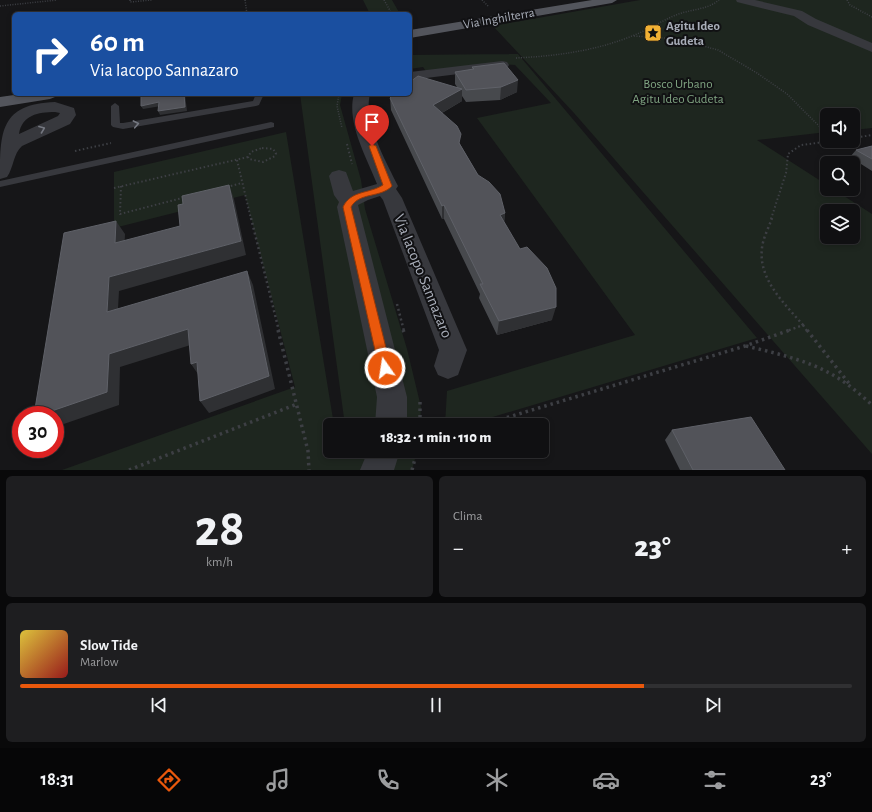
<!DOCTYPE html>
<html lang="it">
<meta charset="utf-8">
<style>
body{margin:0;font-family:"Alegreya Sans",sans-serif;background:#1e1e20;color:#f1f3f6;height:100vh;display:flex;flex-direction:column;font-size:15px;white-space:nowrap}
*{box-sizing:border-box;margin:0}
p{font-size:13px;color:#9c9d9f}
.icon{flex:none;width:22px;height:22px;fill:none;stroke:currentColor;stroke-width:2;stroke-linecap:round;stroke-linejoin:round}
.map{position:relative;height:470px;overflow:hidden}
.drawer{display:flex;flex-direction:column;gap:6px;padding:6px;background:#09090a;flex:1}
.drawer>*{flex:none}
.top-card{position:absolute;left:12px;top:12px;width:400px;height:84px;border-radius:6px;box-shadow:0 2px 6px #0003,0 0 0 1px #303032;background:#1a4fa0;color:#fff;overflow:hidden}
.buttons{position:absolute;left:820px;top:108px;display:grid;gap:8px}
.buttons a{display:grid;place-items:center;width:40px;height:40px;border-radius:6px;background:#101012;box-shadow:0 2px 6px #0003,0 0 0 1px #303032;font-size:20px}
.speed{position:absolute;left:12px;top:406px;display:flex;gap:8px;font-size:20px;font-weight:700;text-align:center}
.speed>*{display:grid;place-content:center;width:52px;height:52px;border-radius:50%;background:#101012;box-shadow:0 2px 6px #0003,0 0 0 1px #303032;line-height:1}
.speed .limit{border:6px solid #d22;background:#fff;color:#111}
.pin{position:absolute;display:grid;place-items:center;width:34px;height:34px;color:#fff;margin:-41px -17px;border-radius:50% 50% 50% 0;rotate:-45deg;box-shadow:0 0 4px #0007}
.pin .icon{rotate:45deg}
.me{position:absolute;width:44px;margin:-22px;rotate:347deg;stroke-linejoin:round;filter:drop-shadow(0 0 3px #0008)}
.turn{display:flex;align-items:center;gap:14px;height:84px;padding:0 12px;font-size:18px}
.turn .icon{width:52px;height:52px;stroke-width:2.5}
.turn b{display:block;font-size:28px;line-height:34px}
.big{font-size:30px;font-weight:800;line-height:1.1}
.drawer .card{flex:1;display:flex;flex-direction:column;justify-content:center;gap:6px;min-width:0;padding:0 14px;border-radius:6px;background:#1e1e20}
.drawer .dial{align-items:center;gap:0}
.dial b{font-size:52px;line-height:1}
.song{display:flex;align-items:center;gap:12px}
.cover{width:48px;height:48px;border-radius:6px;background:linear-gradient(135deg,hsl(50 70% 55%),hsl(0 70% 35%))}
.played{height:4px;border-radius:2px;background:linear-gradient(90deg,#ea580c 75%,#303032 75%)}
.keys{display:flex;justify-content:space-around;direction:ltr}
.heat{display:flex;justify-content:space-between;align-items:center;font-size:22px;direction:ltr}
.drawer .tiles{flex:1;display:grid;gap:6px;grid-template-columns:1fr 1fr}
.card:last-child{grid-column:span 2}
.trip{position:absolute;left:323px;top:418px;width:226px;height:40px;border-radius:6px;background:#101012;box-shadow:0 2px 6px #0003,0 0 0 1px #303032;font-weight:800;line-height:40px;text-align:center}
.menu{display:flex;height:64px;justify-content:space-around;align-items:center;background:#060607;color:#9c9d9f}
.menu .icon{width:28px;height:28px}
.menu .current{color:#ea580c}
.menu b{font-size:18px;color:#f1f3f6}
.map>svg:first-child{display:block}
.green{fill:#1e261f;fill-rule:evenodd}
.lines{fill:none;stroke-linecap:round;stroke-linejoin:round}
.path-far3{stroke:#3d3f44;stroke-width:1.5;stroke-dasharray:1 1.5;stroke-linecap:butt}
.path-far2{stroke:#3d3f44;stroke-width:2;stroke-dasharray:1.5 2.5;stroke-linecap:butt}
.path-far1{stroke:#3d3f44;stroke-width:2.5;stroke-dasharray:2 3;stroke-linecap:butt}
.path{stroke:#3d3f44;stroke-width:3.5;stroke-dasharray:2.5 4;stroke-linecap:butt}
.service{fill:#37383d;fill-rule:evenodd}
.minor{fill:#37383d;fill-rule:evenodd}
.primary{fill:#53555c;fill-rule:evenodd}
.wall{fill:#47494d}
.shaded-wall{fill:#2f3033}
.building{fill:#525359;stroke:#5f6168}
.oneway{stroke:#757881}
.route{fill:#ea580c;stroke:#983908}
.labels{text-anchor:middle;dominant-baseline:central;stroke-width:4;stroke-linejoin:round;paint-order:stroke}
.far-street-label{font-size:13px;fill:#a8adb8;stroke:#111113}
.far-poi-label{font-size:13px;font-weight:bold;fill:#a8adb8;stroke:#111113;text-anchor:start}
.far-park-label{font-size:13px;fill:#7fa381;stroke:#111113}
.street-label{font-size:16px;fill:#a8adb8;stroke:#111113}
</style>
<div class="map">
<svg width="872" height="470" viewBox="0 0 872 470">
<rect width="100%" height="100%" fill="#161618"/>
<path class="green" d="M363,0H392L400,14H370Z
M640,0H872V128L853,130V115H827V132L757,140L827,185V189H833L872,214V454L574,113L493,26ZM827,211H853V237H827Z
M518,54L757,338L466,425H445L447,391L635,335L477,118L551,103L515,65L499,64L428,74L423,67L410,69V55Z
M300,94H342L340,105L361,180L365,209L407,349L421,407L420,425H335L344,418Z
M286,132L334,425H330V451H417L412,470H62L295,387L245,195L114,228V172Z"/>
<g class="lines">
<path class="path-far3" d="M130,0V2L152,0
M245,0L247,14
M384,0L392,14
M482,0L489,7
M847,0L850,5L872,17
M0,6L57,0
M634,36L677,39L718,50L757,73L787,94L822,129
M516,58C556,56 595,51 632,36C648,30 661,21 676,15C691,9 707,10 719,0
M339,94L337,106L342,128"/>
<path class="path-far2" d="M821,128L827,134
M853,138L872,135
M347,144L352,164
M262,148L273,149L276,153L275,156L263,162L249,159L248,157L251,152Z
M75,151L111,143
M237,160L251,219
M121,186L120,214L186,197
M227,187L242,183
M114,188L248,157
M771,219L786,173L788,154L801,145L832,141"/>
<path class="path-far1" d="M251,218L279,331
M772,218C769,227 763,238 762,248C758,279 784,303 803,325L787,331
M397,304L404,331
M803,325L807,331"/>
<path class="path" d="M278,330L308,451L309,470
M403,330L404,332
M807,330L851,386
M746,346C775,353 807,360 833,375C847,383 860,394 872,405
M420,402V425
M482,425L745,346L790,330
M129,470L297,404
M412,470L417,451"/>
<path class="service" d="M256,94H264L259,105L256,106L123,129L113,127L111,125V106L115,103L119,106L120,123H123L253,101Z
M271,122L274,123V127L0,187V181Z"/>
<path class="minor" d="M736,0H755L802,11L816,19L872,43V52L808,25L794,16L737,2Z
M502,61L507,62L509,65L507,68L410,80V72Z
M354,94H370C363,122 386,161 398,186L396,189L402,198L467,350L458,375L448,379L438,375L434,366L439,350L383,200L380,196L368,200L358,205L407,397V425H375L377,397L337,207L339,202L334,195L329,176L332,172L339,170L346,172L353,191L377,184C367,158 346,123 354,94Z
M55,102L74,108L76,115L70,124L22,146C13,154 14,167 7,177L0,179C0,132 0,104 55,102ZM55,112L60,113L58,116L19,134C22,115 38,112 55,112Z
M368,451H400L394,470H360Z"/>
<path class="primary" d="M592,0H617L612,3L410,38V30Z
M21,94H58L55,97L50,99L0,107V97Z"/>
</g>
<path class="wall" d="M472,67L517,92L500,100L466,102L462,96V101L442,113L478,175L505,213L504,222L552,320L497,335L479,298L480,294L444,219H442L391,110L390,98L457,87L455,84V72L472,70Z
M872,146V171L850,157L856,150Z
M672,430L785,470H680L665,440Z"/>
<path class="shaded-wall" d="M518,80L517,92L500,100L501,87Z
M462,89V101L433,118V105Z
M184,94H185L187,111L160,115L158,111Z
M159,102L161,106L143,109L141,106Z
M229,185L234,199L246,255L119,291L117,326L107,312L109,277L241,241Z
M444,205V219H442V206Z
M505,213L504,227L500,215Z
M116,221L125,234L124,257L115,243Z
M247,271L253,285L275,389L209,413L200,401Z
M556,307L552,320L497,335L499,321Z
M188,329L197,343L120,367L119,405L55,427V415H40L109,354Z
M197,362L200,377L191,364Z"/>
<path class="building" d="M504,63L518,80L501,87L466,90L455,72L474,69L472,67Z
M418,76L462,89L433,105L457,126L461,134L459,143L478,175L489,182L500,194L505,213L500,215L520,249L527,247L547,268L556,288V307L499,321L480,284H483L444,205L442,206L390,98L394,94H410V82Z
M141,94H184L185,107L158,111L159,102L141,106Z
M872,146V159L856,150Z
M229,185L241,241L109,277L107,312L247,271L269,376L200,401L197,362L191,364L188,329L109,354L107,392L40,415H34L64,233L116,221L115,243L180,226L178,205L183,204L182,196Z
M751,417L785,470H693L672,430Z"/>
<defs><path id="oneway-chevron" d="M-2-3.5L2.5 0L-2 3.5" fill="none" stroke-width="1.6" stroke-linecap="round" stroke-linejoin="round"/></defs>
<g class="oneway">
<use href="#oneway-chevron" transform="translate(136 124) rotate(-11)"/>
<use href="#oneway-chevron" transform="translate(42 129) rotate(-21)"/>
</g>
<path class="route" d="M372,144L376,146L392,186C381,198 359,192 351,207L391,368L389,371L385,373L381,371L379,368L343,207C351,190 369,194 383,185L369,146Z"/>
<defs>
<symbol id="sight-square" viewBox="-11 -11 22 22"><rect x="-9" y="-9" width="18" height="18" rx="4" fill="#f2b134" stroke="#111113"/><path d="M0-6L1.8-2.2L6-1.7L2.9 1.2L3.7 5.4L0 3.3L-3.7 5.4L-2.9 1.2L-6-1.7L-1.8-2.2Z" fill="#111"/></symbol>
</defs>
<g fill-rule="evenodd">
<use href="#sight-square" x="643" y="23" width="20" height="20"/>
</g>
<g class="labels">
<g class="far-street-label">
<text transform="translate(499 19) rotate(-10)">Via Inghilterra</text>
</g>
<g class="far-poi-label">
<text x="666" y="26">Agitu Ideo<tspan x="666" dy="15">Gudeta</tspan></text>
</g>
<g class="far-park-label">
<text x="678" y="84">Bosco Urbano<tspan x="678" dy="15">Agitu Ideo Gudeta</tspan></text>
</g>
<g class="street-label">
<text transform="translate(423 276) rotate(68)">Via Iacopo Sannazaro</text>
</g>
</g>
</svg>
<div class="buttons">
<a><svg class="icon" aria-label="sound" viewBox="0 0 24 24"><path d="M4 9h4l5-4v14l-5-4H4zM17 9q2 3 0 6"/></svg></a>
<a><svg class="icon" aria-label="search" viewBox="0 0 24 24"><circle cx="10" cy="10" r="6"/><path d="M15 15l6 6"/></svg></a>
<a><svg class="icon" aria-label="layers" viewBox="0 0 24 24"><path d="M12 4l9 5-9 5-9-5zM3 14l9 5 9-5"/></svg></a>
</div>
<div class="speed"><div class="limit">30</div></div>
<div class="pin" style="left:372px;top:146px;background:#d93025"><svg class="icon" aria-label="arrive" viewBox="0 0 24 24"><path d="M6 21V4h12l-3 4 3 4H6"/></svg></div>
<svg class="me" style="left:385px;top:368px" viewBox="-20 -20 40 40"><circle r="17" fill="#ea580c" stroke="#fff" stroke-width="3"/><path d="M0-11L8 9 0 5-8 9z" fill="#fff"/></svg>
<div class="trip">18:32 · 1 min · 110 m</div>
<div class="top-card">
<div class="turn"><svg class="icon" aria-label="right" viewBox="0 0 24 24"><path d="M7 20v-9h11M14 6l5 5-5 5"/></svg><div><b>60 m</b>Via Iacopo Sannazaro</div></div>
</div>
</div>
<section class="drawer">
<div class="tiles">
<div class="card dial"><b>28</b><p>km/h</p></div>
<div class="card"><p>Clima</p>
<div class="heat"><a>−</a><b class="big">23°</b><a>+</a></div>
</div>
<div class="card">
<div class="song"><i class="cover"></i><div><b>Slow Tide</b><p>Marlow</p></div></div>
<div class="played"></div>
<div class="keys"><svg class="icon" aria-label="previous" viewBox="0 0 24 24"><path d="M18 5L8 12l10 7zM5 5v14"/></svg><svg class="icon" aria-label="pause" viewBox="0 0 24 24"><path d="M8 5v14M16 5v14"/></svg><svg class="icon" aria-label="next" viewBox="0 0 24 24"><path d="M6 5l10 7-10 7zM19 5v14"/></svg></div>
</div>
</div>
</section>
<nav class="menu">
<b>18:31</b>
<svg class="icon current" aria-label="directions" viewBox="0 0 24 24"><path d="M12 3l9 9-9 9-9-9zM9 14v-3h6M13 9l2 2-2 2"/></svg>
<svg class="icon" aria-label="music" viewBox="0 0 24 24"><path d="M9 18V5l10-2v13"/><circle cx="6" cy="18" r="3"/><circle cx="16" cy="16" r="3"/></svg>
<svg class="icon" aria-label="phone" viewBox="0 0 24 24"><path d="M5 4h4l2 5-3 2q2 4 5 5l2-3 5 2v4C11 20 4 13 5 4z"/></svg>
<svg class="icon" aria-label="climate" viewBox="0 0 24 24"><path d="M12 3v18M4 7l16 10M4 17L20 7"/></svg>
<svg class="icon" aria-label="car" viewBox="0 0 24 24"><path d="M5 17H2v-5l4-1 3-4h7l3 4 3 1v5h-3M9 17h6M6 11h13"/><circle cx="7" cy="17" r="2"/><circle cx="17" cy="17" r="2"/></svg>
<svg class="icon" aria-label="filters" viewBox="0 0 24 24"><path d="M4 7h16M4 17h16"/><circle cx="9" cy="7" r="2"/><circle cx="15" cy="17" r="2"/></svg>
<b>23°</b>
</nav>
